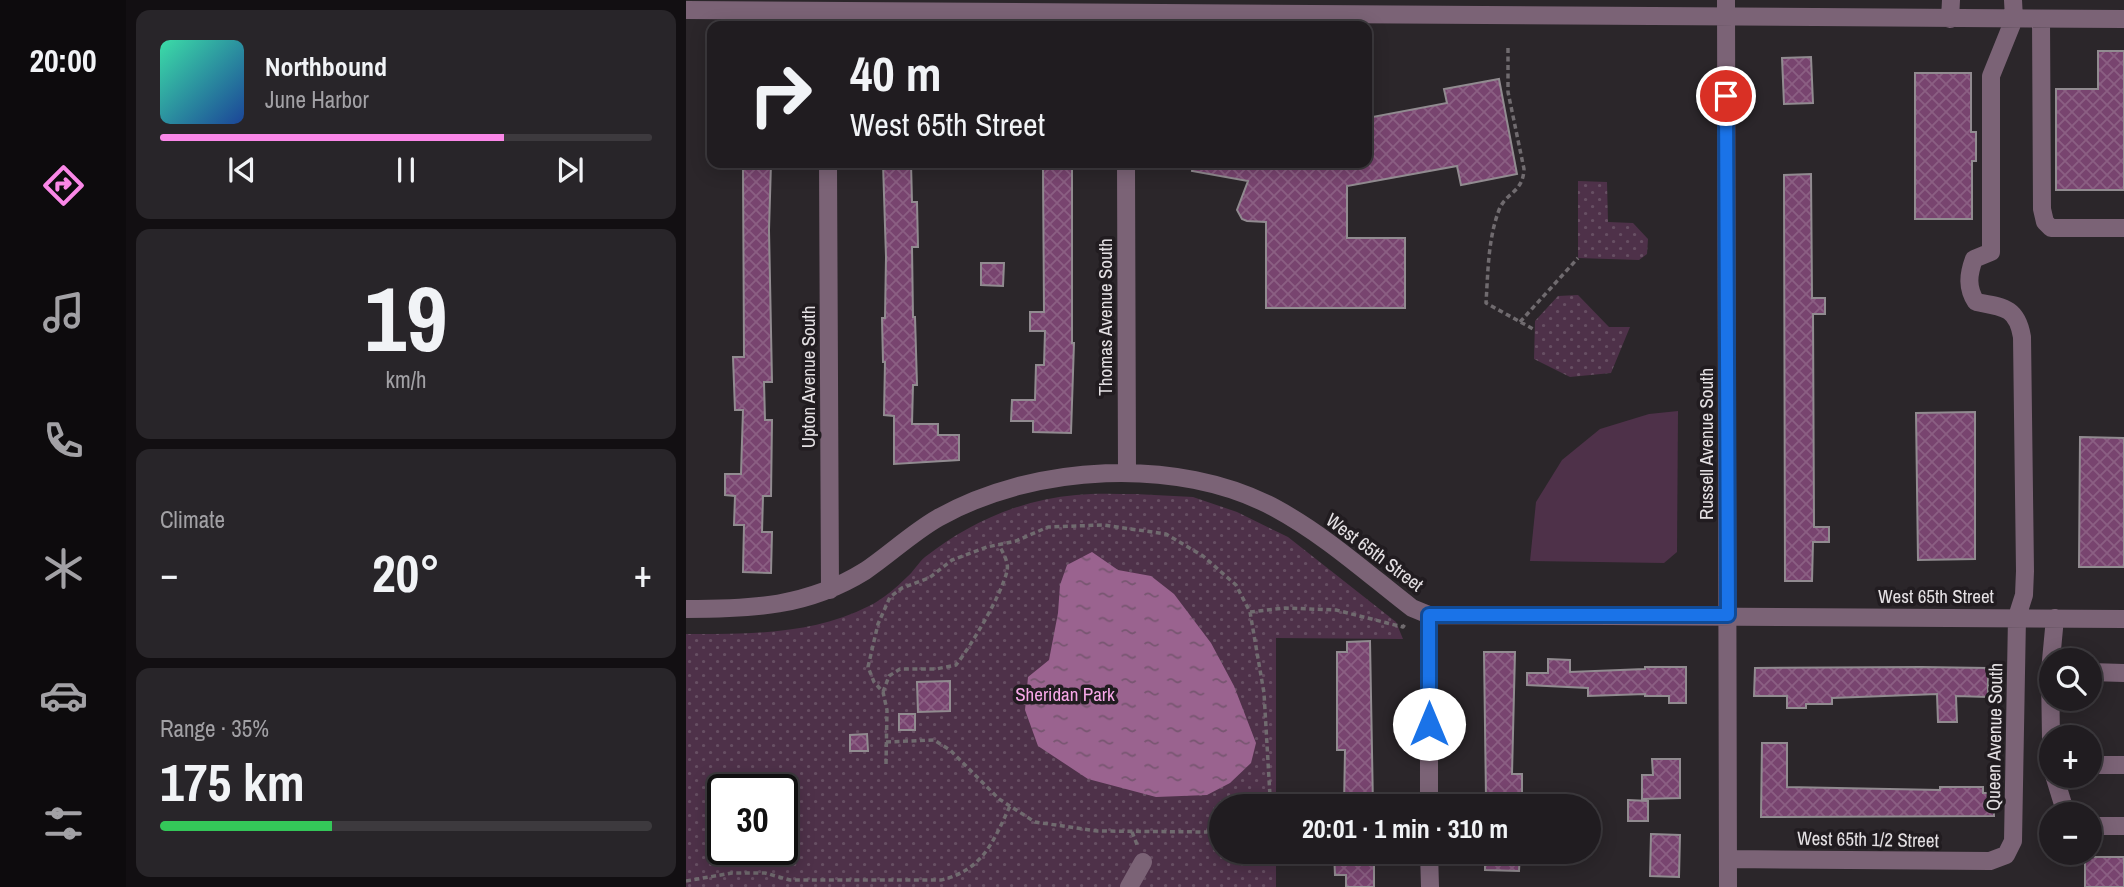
<!DOCTYPE html>
<meta charset="utf-8">
<style>
body{margin:0;font-family:"Archivo Narrow",sans-serif;background:#282529;color:#f1f3f6;height:100vh;display:flex;flex-direction:column;font-size:26px;white-space:nowrap}
*{box-sizing:border-box;margin:0}
p{font-size:23px;color:#a2a1a5}
.icon{flex:none;width:38px;height:38px;fill:none;stroke:currentColor;stroke-width:2;stroke-linecap:round;stroke-linejoin:round}
.map{position:relative;flex:1;overflow:hidden}
.drawer{display:flex;flex-direction:column;gap:10px;padding:10px;background:#120f12;width:560px}
.drawer>*{flex:none}
.guide{position:absolute;left:21px;top:21px;width:665px;height:147px;border-radius:14px;box-shadow:0 4px 18px #0003,0 0 0 2px #3d3a3e;background:#201c20;color:#f1f3f6;overflow:hidden}
.tools{position:absolute;left:1353px;top:648px;display:grid;gap:14px}
.tools a{display:grid;place-items:center;width:63px;height:63px;border-radius:50%;background:#201c20;box-shadow:0 4px 18px #0003,0 0 0 2px #3d3a3e;font-size:35px}
.speed{position:absolute;left:21px;top:774px;display:flex;gap:14px;font-size:35px;font-weight:700;text-align:center}
.speed>*{display:grid;place-content:center;width:91px;height:91px;border-radius:50%;background:#201c20;box-shadow:0 4px 18px #0003,0 0 0 2px #3d3a3e;line-height:1}
.speed .limit{border:4px solid #111;border-radius:10px;background:#fff;color:#111}
.pin{position:absolute;display:grid;place-items:center;width:60px;height:60px;color:#fff;margin:-30px;border:4px solid #fff;border-radius:50%;box-shadow:0 2px 7px #0007}
.me{position:absolute;width:77px;margin:-38px;rotate:0deg;stroke-linejoin:round;filter:drop-shadow(0 0 5px #0008)}
.turn{display:flex;align-items:center;gap:24px;height:147px;padding:0 28px;font-size:32px}
.turn .icon{width:91px;height:91px;stroke-width:2.5}
.turn b{display:block;font-size:49px;line-height:60px}
.big{font-size:52px;font-weight:700;line-height:1.1}
.drawer .card{flex:1;display:flex;flex-direction:column;justify-content:center;gap:10px;min-width:0;padding:0 24px;border-radius:14px;background:#282529}
.drawer .dial{align-items:center;gap:0}
.dial b{font-size:91px;line-height:1}
.song{display:flex;align-items:center;gap:21px}
.cover{width:84px;height:84px;border-radius:10px;background:linear-gradient(135deg,hsl(160 70% 55%),hsl(220 70% 35%))}
.played{height:7px;border-radius:4px;background:linear-gradient(90deg,#fa87e7 70%,#3d3a3e 70%)}
.keys{display:flex;justify-content:space-around;direction:ltr}
.heat{display:flex;justify-content:space-between;align-items:center;font-size:38px;direction:ltr}
.charge{height:10px;border-radius:5px;background:linear-gradient(90deg,#34c759 35%,#3d3a3e 0)}
.trip{position:absolute;left:523px;top:794px;width:392px;height:70px;border-radius:35px;background:#201c20;box-shadow:0 4px 18px #0003,0 0 0 2px #3d3a3e;font-weight:700;line-height:70px;text-align:center}
main{display:flex;flex:1;min-height:0}
.tabs{display:flex;flex-direction:column;width:126px;justify-content:space-around;align-items:center;background:#0d0b0d;color:#a2a1a5}
.tabs .icon{width:49px;height:49px}
.tabs .current{color:#fa87e7}
.tabs b{font-size:32px;color:#f1f3f6}
.map>svg:first-child{display:block}
.grass{fill:#4e3149}
.park{fill:url(#park-dots);fill-rule:evenodd}
.water{fill:url(#water-ripples)}
.building{fill:url(#building-cross-hatch);stroke:#918b90;stroke-width:2}
.lines{fill:none;stroke-linecap:round;stroke-linejoin:round}
.path{stroke:#706b6f;stroke-width:3.5;stroke-dasharray:5 3.5;stroke-linecap:butt}
.minor{stroke:#7b6376;stroke-width:18}
.route-casing{stroke:#114b97;stroke-width:18}
.route{stroke:#1a73e8;stroke-width:12}
.labels{text-anchor:middle;dominant-baseline:central;stroke-width:7;stroke-linejoin:round;paint-order:stroke}
.street-label{font-size:19px;fill:#e4e0e3;stroke:#211c20}
.park-label{font-size:19px;fill:#f7a8e8;stroke:#211c20}
</style>
<main>
<nav class="tabs">
<b>20:00</b>
<svg class="icon current" aria-label="directions" viewBox="0 0 24 24"><path d="M12 3l9 9-9 9-9-9zM9 14v-3h6M13 9l2 2-2 2"/></svg>
<svg class="icon" aria-label="music" viewBox="0 0 24 24"><path d="M9 18V5l10-2v13"/><circle cx="6" cy="18" r="3"/><circle cx="16" cy="16" r="3"/></svg>
<svg class="icon" aria-label="phone" viewBox="0 0 24 24"><path d="M5 4h4l2 5-3 2q2 4 5 5l2-3 5 2v4C11 20 4 13 5 4z"/></svg>
<svg class="icon" aria-label="climate" viewBox="0 0 24 24"><path d="M12 3v18M4 7l16 10M4 17L20 7"/></svg>
<svg class="icon" aria-label="car" viewBox="0 0 24 24"><path d="M5 17H2v-5l4-1 3-4h7l3 4 3 1v5h-3M9 17h6M6 11h13"/><circle cx="7" cy="17" r="2"/><circle cx="17" cy="17" r="2"/></svg>
<svg class="icon" aria-label="filters" viewBox="0 0 24 24"><path d="M4 7h16M4 17h16"/><circle cx="9" cy="7" r="2"/><circle cx="15" cy="17" r="2"/></svg>
</nav>
<section class="drawer">
<div class="card">
<div class="song"><i class="cover"></i><div><b>Northbound</b><p>June Harbor</p></div></div>
<div class="played"></div>
<div class="keys"><svg class="icon" aria-label="previous" viewBox="0 0 24 24"><path d="M18 5L8 12l10 7zM5 5v14"/></svg><svg class="icon" aria-label="pause" viewBox="0 0 24 24"><path d="M8 5v14M16 5v14"/></svg><svg class="icon" aria-label="next" viewBox="0 0 24 24"><path d="M6 5l10 7-10 7zM19 5v14"/></svg></div>
</div>
<div class="card dial"><b>19</b><p>km/h</p></div>
<div class="card"><p>Climate</p>
<div class="heat"><a>−</a><b class="big">20°</b><a>+</a></div>
</div>
<div class="card"><p>Range · 35%</p><b class="big">175 km</b><div class="charge"></div></div>
</section>
<div class="map">
<svg width="1438" height="887" viewBox="0 0 1438 887">
<defs>
<pattern id="park-dots" width="8" height="8" patternUnits="userSpaceOnUse" patternTransform="scale(1.75)"><rect width="8" height="8" fill="#4e3149"/><path d="M2 2h.1M6 6h.1" fill="none" stroke="#674f63" stroke-width="1.8" stroke-linecap="round"/></pattern>
<pattern id="water-ripples" width="26" height="14" patternUnits="userSpaceOnUse" patternTransform="scale(1.75)"><rect width="26" height="14" fill="#9a638f"/><path d="M2 4q2-2 4 0t4 0M15 11q2-2 4 0t4 0" fill="none" stroke="#785671"/></pattern>
<pattern id="building-cross-hatch" width="8" height="8" patternUnits="userSpaceOnUse" patternTransform="scale(1.75)"><rect width="8" height="8" fill="#78446f"/><path d="M0 0l8 8M0 8l8-8" fill="none" stroke="#8b5f83"/></pattern>
</defs>
<rect width="100%" height="100%" fill="#2b262a"/>
<path class="grass" d="M992,411L991,552L978,563L844,561L850,502L876,460L914,429L963,414Z"/>
<path class="park" d="M892,181L921,182L922,222L947,223L962,239L961,254L953,260L892,258Z
M892,295L923,327H944L925,373L884,377L848,359L849,321L872,296Z
M449,494L507,497L551,512L602,537L710,622L717,639L590,638V807H536V852H590V887H0V634C62,634 126,635 183,606C196,600 211,587 221,577C228,571 232,563 239,557C284,522 334,500 390,495C410,493 430,494 449,494ZM37,789H96V849H37Z"/>
<path class="water" d="M406,552L432,570L465,576L488,594L525,643L548,686L570,743L565,763L544,783L521,795L470,797L402,779L352,746L339,710L342,677L363,660L372,613L374,585L381,565Z"/>
<path class="building" d="M1412,51H1438V190H1370V89H1412Z
M1125,57L1127,103L1098,104L1096,58Z
M1229,73H1285V132H1290V161H1286V219H1229Z
M813,79L831,174L775,185L771,166L661,186V238H719V308H580V222L561,221L556,219L551,210L562,181L506,171L507,163H681V118L761,103L758,89Z
M57,163H85L83,230L86,382H78L79,420H86L85,496H77L76,532H86L85,573L57,572L58,525H48L49,496L39,495V474H55L57,410H49L47,357H58Z
M197,163H225L226,202H231L232,247H226L227,317H229L231,385H227L226,424H252V435H273V460L208,464V416L198,415L199,362H197L196,318H199L200,257Z
M386,165V343H388L385,433L347,432V421H325L326,400H349L350,365H358L359,331H344V312H358L357,166Z
M1125,174L1126,298H1139V314H1127L1128,527H1143V542H1127L1126,581H1099L1098,175Z
M295,263H318L317,286L295,285Z
M1289,412V559L1232,560L1230,413Z
M1394,437L1438,438V567H1393Z
M684,641L687,807H658L659,750H651V652H661V642Z
M798,652H829L826,774H836V798L800,799Z
M862,659L884,660V672L959,669V667H1000V703H983V696H959V694L902,696V688L841,685V673H862Z
M1236,667L1302,668V697L1270,696L1271,722H1252L1251,694L1146,698V704H1120V708H1101V696H1068L1069,668Z
M264,681V711L232,712L231,682Z
M213,714H229V730H213Z
M181,734L182,751H164V735Z
M1076,743H1101V787L1254,790V787H1297V793H1307L1308,816L1075,817Z
M966,759H994V798L956,799V775H967Z
M942,800L962,801V821H942Z
M965,834L994,835L993,877L964,876Z
M648,852H688V887H660V875H649Z
M799,852H834L833,871L799,870Z
M1399,857H1438V887H1399Z"/>
<g class="lines">
<path class="path" d="M822,48V92L838,169C837,193 820,192 813,210C802,239 802,272 800,303L849,330
M834,322L892,258
M564,612L599,608L650,610L717,627L719,624
M197,692L203,676L214,669H250L270,665C285,646 316,594 321,571C323,562 317,553 313,545
M200,742L248,740L264,750L313,799L349,822L411,831L520,832L536,828
M200,764L201,710L197,692L188,682L182,667L192,624L204,597L216,588L243,578L266,560L301,547L330,541L362,527L417,525L480,534L517,556L550,585L564,612L578,693L584,796L578,807
M446,832L452,847
M0,881L46,873H79L104,880H255C297,870 307,842 324,806"/>
<path class="minor" d="M1040,0L1042,887
M0,10L1438,19
M1264,19L1265,0
M1355,19L1356,209L1359,222L1365,228H1438
M142,163L144,590
M440,163L441,472
M0,609C66,609 121,607 179,571C204,554 226,533 252,518C347,464 492,456 589,508C639,535 682,574 726,608L743,615L1438,619
M743,615V807
M1404,672L1438,673
M1365,739L1364,671L1369,618
M1404,765H1438
M1368,775L1380,814
M1404,826H1438
M743,852L744,887
M1042,859L1304,861L1320,855L1327,841L1331,617L1338,595L1339,571L1336,337C1331,307 1317,307 1290,302C1281,288 1282,275 1288,259L1305,252V76L1328,19L1327,0
M443,887L457,862"/>
</g>
<g class="lines">
<defs>
<path id="route" d="M743,724V615H1042L1040,96"/>
</defs>
<use href="#route" class="route-casing"/>
<use href="#route" class="route"/>
</g>
<g class="labels">
<g class="street-label">
<text transform="translate(419 317) rotate(-90)">Thomas Avenue South</text>
<text transform="translate(122 377) rotate(-90)">Upton Avenue South</text>
<text transform="translate(1020 444) rotate(-90)">Russell Avenue South</text>
<text transform="translate(689 552) rotate(37)">West 65th Street</text>
<text x="1250" y="596">West 65th Street</text>
<text transform="translate(1308 737) rotate(-89)">Queen Avenue South</text>
<text transform="translate(1182 839) rotate(1)">West 65th 1/2 Street</text>
</g>
<g class="park-label">
<text x="379" y="694">Sheridan Park</text>
</g>
</g>
</svg>
<div class="tools">
<a><svg class="icon" aria-label="search" viewBox="0 0 24 24"><circle cx="10" cy="10" r="6"/><path d="M15 15l6 6"/></svg></a>
<a>+</a>
<a>−</a>
</div>
<div class="speed"><div class="limit">30</div></div>
<div class="pin" style="left:1040px;top:96px;background:#d93025"><svg class="icon" aria-label="arrive" viewBox="0 0 24 24"><path d="M6 21V4h12l-3 4 3 4H6"/></svg></div>
<svg class="me" style="left:743px;top:724px" viewBox="-20 -20 40 40"><circle r="19" fill="#fff"/><path d="M0-13L10 11 0 6-10 11z" fill="#1a73e8"/></svg>
<div class="trip">20:01 · 1 min · 310 m</div>
<div class="guide">
<div class="turn"><svg class="icon" aria-label="right" viewBox="0 0 24 24"><path d="M7 20v-9h11M14 6l5 5-5 5"/></svg><div><b>40 m</b>West 65th Street</div></div>
</div>
</div>
</main>
